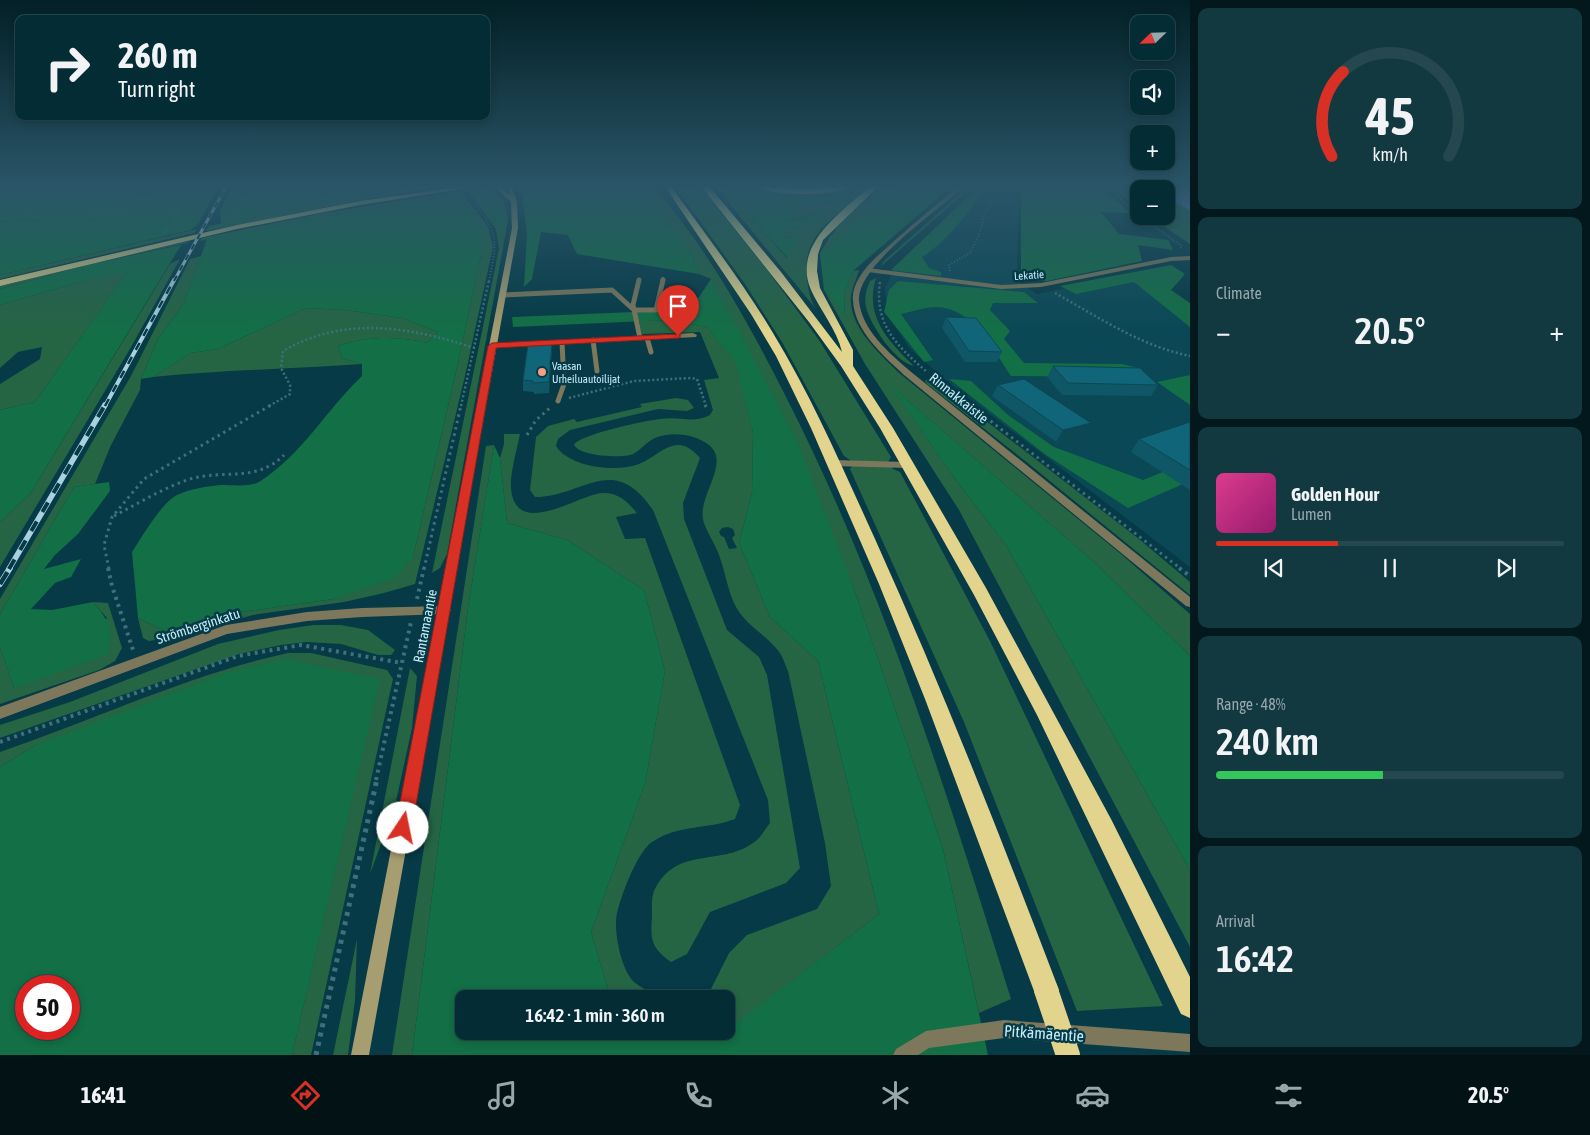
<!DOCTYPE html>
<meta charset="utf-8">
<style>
body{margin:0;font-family:"Asap Condensed",sans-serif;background:#123840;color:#f1f3f6;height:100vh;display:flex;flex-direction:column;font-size:19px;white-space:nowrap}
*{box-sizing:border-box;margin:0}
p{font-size:16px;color:#97a7ac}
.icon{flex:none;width:28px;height:28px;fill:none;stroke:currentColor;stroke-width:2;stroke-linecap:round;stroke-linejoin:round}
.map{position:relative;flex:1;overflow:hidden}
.side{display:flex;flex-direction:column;gap:8px;padding:8px;background:#02181d;width:400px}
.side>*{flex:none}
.hud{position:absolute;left:15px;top:15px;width:475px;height:105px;border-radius:10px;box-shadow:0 2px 8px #0003,0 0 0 1px #25484f;background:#042c34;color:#f1f3f6;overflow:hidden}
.needle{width:32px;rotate:247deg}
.tools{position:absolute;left:1130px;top:15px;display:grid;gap:10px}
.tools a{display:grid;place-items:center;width:45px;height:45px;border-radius:10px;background:#042c34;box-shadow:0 2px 8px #0003,0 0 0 1px #25484f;font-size:25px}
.speed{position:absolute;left:15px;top:975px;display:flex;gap:10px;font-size:25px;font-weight:700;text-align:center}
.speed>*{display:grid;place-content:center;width:65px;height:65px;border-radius:50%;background:#042c34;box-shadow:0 2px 8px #0003,0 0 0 1px #25484f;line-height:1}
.speed .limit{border:8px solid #d22;background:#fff;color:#111}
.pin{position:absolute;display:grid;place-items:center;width:42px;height:42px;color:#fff;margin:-51px -21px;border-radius:50% 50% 50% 0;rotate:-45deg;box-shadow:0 0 5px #0007}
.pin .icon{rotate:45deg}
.me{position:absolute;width:55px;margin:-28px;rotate:11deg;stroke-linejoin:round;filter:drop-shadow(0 0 4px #0008)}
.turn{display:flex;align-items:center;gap:18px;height:105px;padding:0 20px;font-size:22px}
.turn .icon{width:65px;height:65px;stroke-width:2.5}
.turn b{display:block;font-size:35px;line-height:42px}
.big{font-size:38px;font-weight:600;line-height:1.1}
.side .widget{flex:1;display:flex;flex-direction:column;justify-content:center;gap:8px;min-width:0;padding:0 18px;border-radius:10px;background:#123840}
.side .dial{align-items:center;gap:0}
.dial svg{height:130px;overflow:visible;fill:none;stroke:#25484f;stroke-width:7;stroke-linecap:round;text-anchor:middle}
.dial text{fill:#f1f3f6;stroke:none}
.song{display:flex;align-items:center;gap:15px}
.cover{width:60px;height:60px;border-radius:8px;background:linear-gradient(135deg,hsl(330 70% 55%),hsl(320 70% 35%))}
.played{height:5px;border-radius:2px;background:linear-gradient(90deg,#d93025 35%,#25484f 35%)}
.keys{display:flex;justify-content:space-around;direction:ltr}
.heat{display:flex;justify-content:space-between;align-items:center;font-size:28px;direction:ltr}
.charge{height:8px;border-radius:4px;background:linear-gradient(90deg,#34c759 48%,#25484f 0)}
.trip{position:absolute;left:455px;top:990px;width:280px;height:50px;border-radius:10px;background:#042c34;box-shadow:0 2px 8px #0003,0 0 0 1px #25484f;font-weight:600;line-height:50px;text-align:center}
.tabs{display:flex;height:80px;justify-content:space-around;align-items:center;background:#021215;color:#97a7ac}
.tabs .icon{width:35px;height:35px}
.tabs .on{color:#d93025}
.tabs b{font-size:22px;color:#f1f3f6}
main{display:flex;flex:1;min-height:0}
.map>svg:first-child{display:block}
.built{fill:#0a4855}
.green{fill:#256544;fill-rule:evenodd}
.forest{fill:#136f45;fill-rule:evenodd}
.water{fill:#727ad2}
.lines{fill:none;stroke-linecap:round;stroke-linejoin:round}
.path-far4{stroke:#3f707c;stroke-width:2;stroke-dasharray:1 2;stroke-linecap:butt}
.path-far3{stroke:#3f707c;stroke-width:2.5;stroke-dasharray:2 2.5;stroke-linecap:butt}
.path-far2{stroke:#3f707c;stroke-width:3;stroke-dasharray:2.5 4;stroke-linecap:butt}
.path-far1{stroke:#3f707c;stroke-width:4;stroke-dasharray:3 4.5;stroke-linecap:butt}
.path{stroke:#3f707c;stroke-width:5;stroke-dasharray:4 5.5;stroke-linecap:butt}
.service-far2{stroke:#7d775b;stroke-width:4}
.service-far1{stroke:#7d775b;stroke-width:5}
.service{stroke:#7d775b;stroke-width:6}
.minor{fill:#7d775b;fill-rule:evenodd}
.tertiary{fill:#7d775b;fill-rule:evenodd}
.secondary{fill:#a69d70;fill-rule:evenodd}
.trunk{fill:#d4c786;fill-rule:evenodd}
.motorway{fill:#e3d48d;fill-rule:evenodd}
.rail-far3-casing{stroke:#a6d1dd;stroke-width:3}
.rail-far2-casing{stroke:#a6d1dd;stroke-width:4}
.rail-far1-casing{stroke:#a6d1dd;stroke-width:5.5}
.rail-casing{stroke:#a6d1dd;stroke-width:6}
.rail-far3{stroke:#053a46;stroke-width:2;stroke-dasharray:6;stroke-linecap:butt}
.rail-far2{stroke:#053a46;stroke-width:2.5;stroke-dasharray:8;stroke-linecap:butt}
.rail-far1{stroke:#053a46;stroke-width:4;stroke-dasharray:11;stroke-linecap:butt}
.rail{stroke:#053a46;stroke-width:4.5;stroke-dasharray:14;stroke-linecap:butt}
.motorway-bridge{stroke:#e3d48d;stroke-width:24}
.wall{fill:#0f5767}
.shaded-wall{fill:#0c4754}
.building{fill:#116578;stroke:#0c4754}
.route{fill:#d93025;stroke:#8d1f18}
.poi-dot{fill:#f39f85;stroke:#053a46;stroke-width:2}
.labels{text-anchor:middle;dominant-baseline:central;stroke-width:5;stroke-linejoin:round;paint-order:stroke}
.far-street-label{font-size:11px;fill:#c4edf9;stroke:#053a46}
.far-poi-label{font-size:11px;fill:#c4edf9;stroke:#053a46;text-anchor:start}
.street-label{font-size:14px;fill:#c4edf9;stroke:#053a46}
.near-street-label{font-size:16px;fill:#c4edf9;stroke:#053a46}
</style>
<main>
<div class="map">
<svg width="1190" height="1055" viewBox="0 0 1190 1055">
<rect width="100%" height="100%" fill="#053a46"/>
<path class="built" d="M985,188L1018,194L1017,281L1037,294L1132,274L1190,322V567L953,386L910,349L887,315L885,288L895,267Z"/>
<path class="green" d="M439,185H455L376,197L206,231L209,226L334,201Z
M642,185H652C706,246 747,320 784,393C883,586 947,793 1011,999L979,1013L943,849L853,586L711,279L699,274L690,252L664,218L651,192Z
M674,185H699L767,270L819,340L891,457L888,462L893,469L900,472L990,641L1163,1006L1077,1011L964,722L850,469L852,466L850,460L844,456L782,342L745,284Z
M714,185H723L733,193L756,224L787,258L799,237L781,238L784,230L809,226L821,212L787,221L804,204L844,200L853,191C814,200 770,198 732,185C758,185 783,193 810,193C831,194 850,185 871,185C842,215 800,229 807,280C809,291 810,300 816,309Z
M881,185H895L898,189L820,253C828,240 835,228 846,218C858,206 871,199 881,185Z
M970,185H974L880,267L884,261Z
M1109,185H1190V244L1149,216H1166V189H1139V209Z
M484,188C502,192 506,203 508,220L447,554L440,568L432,573L499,249L496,229L467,190Z
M460,191L488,226L493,247L465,376L415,584L384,593L344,602L253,615L173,637L149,641L143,638L138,618L165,631L219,615L334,599L413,557L455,376L481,255V223L460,195L348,212L200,241L202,238L318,214Z
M198,229L194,233L0,279V275Z
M189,241L187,243L87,265L0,289V286Z
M201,256L184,303L158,339L141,379L140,390L111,445L95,484L74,487L0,614V599L131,376L190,259Z
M180,259L130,349L0,567V522L30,494L170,264Z
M859,270C857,278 852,288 851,296C848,326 879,353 898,372L1121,554L1190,614V656L1094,562L891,386L958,483L1006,545L1190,870V947L959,510L865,364L824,290L845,315L844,293L853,271Z
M128,271L35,402L0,410V384L40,359L42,347L18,352L0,368V305L73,284Z
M876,278C864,316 888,341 914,366C896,363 870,325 866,307C864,298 866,290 870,281Z
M306,308L345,310L402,318L438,332L427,343C397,336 367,336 338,346L342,358L362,364C292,369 223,370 153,377L191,353L218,349Z
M668,320L707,327L736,361L753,433L752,493L739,543L770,617L818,661L879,914L734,1026H726V999H687L711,989L729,953L747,935L817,909L831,886L825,843L788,671C785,664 782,654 776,648C763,633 746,625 736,607C727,590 725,568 717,550C713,541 707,532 704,523C695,497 732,464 709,445C695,434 671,431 655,438C646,442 641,450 633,454C622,459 576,456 574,444C586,433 643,421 660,419C679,416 693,424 710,415L713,410L704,380L719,378L700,332L642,334L639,321ZM728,527L733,529L735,535L732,538L737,548L729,549L724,537L721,536L719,532L722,528Z
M929,377L1139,539L1190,582V595L1029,464L927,384L925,381Z
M676,398L688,400L694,408L687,411L658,409L570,430L558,439L556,446C569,467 614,472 636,465C659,458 675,428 700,458L683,503L684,519L727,630L759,657L767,675L800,868L786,883L710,912L687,954L671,962C652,948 650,941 652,917C652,910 651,898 654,891C676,845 719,867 753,843C760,839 765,829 770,823L768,800L653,510C613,451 583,497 535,497L530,490L536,437L548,426L574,419L577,422L642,407L640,404Z
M504,434H520C517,449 510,473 511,488C515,540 578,495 602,493C618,492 628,502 637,513L616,517L625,539L645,538L740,805L735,819C706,830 679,824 652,842C637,852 621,896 617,913C613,930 621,970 634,982C643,990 656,994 667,999H611L591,932L645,784L665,671L644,590L567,540L507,523L500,458L504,444Z
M494,445L468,608L412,1055H392L486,446Z
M93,602L108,603L122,648L115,661L99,670L0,704V647L14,688L107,618Z
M314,625H341L368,630L395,650L391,655H378L341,644L306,642L281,645L239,654L0,738V725L70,702L218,644L279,630Z
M288,653H311L387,670L393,679L311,1055H292L379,679L36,745L0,767V752C97,719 188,675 288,653Z
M410,668L417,676L412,728L395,806L370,874Z
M357,939L355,1000L348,1055H333Z"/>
<path class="forest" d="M0,185H220L198,224L191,230L0,275Z
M232,185H439L334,201L221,224L220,212Z
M532,185H642L651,192L664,218L690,252L699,274L577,254L568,235L541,232L532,279L524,287L527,234L521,186Z
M723,185L790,196H827L854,190L844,200L804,204L788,221L822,212L809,226L784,230L782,238L800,237L788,258L756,224L733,193Z
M895,185H953L853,271L844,293L845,316L824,290L820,253L897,189Z
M983,185H1098L1131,213L1101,212L1119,234L1168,240L1173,250L1138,245L1142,261L1047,281L1021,280V194Z
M981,187L986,189C965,214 950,240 922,257L929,268L941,272V276L891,270L975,190Z
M477,191C498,193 501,206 505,224L502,226L496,224L473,194Z
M460,195L481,223V255L455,376L413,557L395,578L334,599L219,615L165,631L138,618L132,552C142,537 161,503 177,495C189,489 208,486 221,485C232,485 250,487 259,482C302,455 326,410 362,376V364L342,358L338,346C367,336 397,336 427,343L438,332L402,318L345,310L306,308L218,349L191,353L153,377L141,379L158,339L184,303L207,239L348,212Z
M181,245L30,494L0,522V410L35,402L127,272L73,284L0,305V289L86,265Z
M1171,265L1185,274L1171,290L1190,303V327L1134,282L1076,294L1060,286Z
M711,279L796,439L853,586L943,849L988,1055H412L468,608L494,445L500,458L507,523L567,540L644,590L665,671L645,784L591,932L611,999H464V1031H621L623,1037L680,1031H726V1026L734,1025L879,914L818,661L770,617L739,543L752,493L753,433L735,361L707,327L668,320L513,327L512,317L682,310L699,297Z
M898,281L1024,292L1038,303H993L990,310L1010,331L1004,339L1024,363L1122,364L1142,369L1141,377L1011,376C993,350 973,307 936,307C925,307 911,312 901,314L933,360L924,362L884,312L889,290Z
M1190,375V405L1157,382Z
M949,379L971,381L1008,415L1054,447L1143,480L1190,461V481L1128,508L1046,455Z
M889,384L1094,562L1190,656V870L1006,545L958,483Z
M109,482L110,491L78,534L55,555L44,569L81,559L71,577L55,583L31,609L52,610L93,602C110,621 112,629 109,654L14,688L0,647V614L74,487Z
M285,659L380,679L292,1055H0V767L36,745L229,672ZM26,986H69V1029H26Z"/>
<path class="water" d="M1190,189V210L1166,197V190Z"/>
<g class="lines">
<path class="path-far4" d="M184,185L189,189
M1105,185L1139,216
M468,195C497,233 499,234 489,281
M325,198L341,189L369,185
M146,200L162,208L177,209
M1139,216L1182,246L1180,249
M235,217L234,210L249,200L240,198L251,191L254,185
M0,219L27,216L62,221L119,212L130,204L156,194L167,185
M164,233L175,218L177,209L186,202L189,189L193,185
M950,271L949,265L970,253L979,235L984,215L994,197"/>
<path class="path-far3" d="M880,282C874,325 897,346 927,372
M1055,293C1098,317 1141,346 1190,356
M938,380L972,406
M569,398L634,381L691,378L697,379L706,406
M269,406L290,394V385L281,368L283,351C346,315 409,327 475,348
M461,406L489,280"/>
<path class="path-far2" d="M705,405L706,407
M970,405L1181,569
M527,435L536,420L551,407
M114,516C139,503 163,488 190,479C224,469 256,483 284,455
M109,569L104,545L112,517L144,479L271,405
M424,569L461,405"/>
<path class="path-far1" d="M108,568L112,586L133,650
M1179,568L1190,576
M417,599L424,568
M0,742L238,656L301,645L402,663
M376,780L411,622"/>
<path class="path" d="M316,1055L377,779"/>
<path class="service-far2" d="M662,281L663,279"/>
<path class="service-far1" d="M639,280L633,305L640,338
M502,295L612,290L634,310H656L663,280
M647,338L651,352
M593,340L597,371
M558,401L564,384L562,342"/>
<path class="service" d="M834,463L907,465"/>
<path class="minor" d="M1190,256V260L1171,261L1041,287L1001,289L868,272L865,270L868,268L1001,285L1041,283L1171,257Z
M693,333L697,335L696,337L492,348L488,346L492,344Z"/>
<path class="tertiary" d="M961,185H965C940,210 856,265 859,301C862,330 889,353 910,371L1190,597V607L1186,606L904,375C884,356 854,331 853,300C852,292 855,285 859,278C867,264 881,253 893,242C915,222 938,203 961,185Z
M445,606L449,607L451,610L449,613L445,614L362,617L307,621L227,634L0,719V707L226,625L307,612L362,608Z
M1004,1020L1190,1034V1052L1004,1038L929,1048L918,1055H893L896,1049L926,1031Z"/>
<path class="secondary" d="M493,185H497L510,195L507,185H511L517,202L518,228L369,1055H351L512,228L511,202Z"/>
<path class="trunk" d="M474,185H488L360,205L237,229L0,286V280L237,225L360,201Z"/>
<path class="motorway" d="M664,185H670C705,234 742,281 773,333C813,399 843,469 875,539C942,687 1001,838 1059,990L1055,999L1046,1003L1037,999L925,699L879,584L811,428L776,356L751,314Z
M700,185H708L781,272L842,352C837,330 820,310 811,290C791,244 844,210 872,185H880L823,240L818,254L817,271L820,288L853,350V366L893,428L986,588L1111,819L1190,977V1018L1181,1014L1037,715L974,595L880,428L841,366L809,322Z
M753,185L804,189L854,185C836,197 771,197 753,185Z"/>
<defs>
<path id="rail-far3" d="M174,281L227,185"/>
<path id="rail-far2" d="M105,406L174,280"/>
<path id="rail-far1" d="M9,569L105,405"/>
<path id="rail" d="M0,584L10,568"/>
</defs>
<use href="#rail-far3" class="rail-far3-casing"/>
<use href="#rail-far2" class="rail-far2-casing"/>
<use href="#rail-far1" class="rail-far1-casing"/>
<use href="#rail" class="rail-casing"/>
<use href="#rail-far3" class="rail-far3"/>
<use href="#rail-far2" class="rail-far2"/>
<use href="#rail-far1" class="rail-far1"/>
<use href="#rail" class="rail"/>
<path class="motorway-bridge" d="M1046,990L1068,1055"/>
</g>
<path class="wall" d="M946,317L1002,352L997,362H965L942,328Z
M552,343V354L549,393L534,394V392L523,391V380Z
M1053,366L1158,385L1151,396L1062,395L1047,377Z
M998,385L1091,423L1084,434L1056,442L992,396Z
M1190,422V490L1131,452L1139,439Z"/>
<path class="shaded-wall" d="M552,343V354L549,393V382Z
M1091,423L1084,434L1056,442L1063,430Z"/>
<path class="building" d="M946,317L976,318L1002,352L969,351Z
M552,343L549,382L533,383V381L523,380L528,344Z
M1053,366L1140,368L1158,385L1068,383Z
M1024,379L1091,423L1063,430L998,385Z
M1190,422V470L1139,439Z"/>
<linearGradient id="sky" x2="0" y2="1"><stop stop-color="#032026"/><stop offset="0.56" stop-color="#2a5568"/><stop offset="1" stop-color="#2a5568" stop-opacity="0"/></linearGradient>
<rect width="1190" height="332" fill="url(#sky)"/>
<path class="route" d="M678,334H680V338L496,348L412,828L409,833L403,836L398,833L395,828L488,346L492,343Z"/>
<circle class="poi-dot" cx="542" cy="372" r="5"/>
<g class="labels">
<g class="far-street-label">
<text transform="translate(1029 275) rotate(-4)">Lekatie</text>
</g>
<g class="far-poi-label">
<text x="552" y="366">Vaasan<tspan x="552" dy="13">Urheiluautoilijat</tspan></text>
</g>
<g class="street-label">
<text transform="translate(959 398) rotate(39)">Rinnakkaistie</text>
<text transform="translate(198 626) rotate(-18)">Strömberginkatu</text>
<text transform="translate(425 626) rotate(-79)">Rantamaantie</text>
</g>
<g class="near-street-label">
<text transform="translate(1044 1033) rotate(4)">Pitkämäentie</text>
</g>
</g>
</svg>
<div class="tools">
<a><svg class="needle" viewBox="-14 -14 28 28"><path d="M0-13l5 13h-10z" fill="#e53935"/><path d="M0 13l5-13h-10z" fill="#97a7ac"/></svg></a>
<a><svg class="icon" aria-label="sound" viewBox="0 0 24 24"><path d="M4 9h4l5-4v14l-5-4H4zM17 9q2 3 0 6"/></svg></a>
<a>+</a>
<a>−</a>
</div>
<div class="speed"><div class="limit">50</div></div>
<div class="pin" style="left:678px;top:336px;background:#d93025"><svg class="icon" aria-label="arrive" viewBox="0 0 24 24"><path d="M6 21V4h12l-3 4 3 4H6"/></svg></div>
<svg class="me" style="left:403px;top:828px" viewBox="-20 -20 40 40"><circle r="19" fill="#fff"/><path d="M0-13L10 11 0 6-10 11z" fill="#d93025"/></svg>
<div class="trip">16:42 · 1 min · 360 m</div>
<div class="hud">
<div class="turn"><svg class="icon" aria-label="right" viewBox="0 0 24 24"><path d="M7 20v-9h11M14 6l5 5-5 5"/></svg><div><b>260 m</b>Turn right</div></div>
</div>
</div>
<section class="side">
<div class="widget dial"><svg viewBox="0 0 100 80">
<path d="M14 69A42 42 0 1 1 86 69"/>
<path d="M14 69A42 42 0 0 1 21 17" stroke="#d93025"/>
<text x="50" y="56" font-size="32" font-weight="700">45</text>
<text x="50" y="72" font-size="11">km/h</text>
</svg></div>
<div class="widget"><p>Climate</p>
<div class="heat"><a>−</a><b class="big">20.5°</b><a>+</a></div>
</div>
<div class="widget">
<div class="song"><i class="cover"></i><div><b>Golden Hour</b><p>Lumen</p></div></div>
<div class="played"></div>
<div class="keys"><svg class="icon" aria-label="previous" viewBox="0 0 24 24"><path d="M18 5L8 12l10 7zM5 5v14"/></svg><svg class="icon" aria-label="pause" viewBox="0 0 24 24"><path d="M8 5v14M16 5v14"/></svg><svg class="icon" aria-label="next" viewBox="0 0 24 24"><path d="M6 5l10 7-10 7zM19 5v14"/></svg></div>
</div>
<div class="widget"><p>Range · 48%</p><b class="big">240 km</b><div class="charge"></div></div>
<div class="widget"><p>Arrival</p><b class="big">16:42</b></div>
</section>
</main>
<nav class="tabs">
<b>16:41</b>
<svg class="icon on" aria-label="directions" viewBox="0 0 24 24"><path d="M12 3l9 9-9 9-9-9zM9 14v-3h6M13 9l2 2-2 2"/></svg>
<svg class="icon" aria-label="music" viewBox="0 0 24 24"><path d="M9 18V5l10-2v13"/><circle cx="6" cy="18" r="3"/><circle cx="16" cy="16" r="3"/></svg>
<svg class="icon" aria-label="phone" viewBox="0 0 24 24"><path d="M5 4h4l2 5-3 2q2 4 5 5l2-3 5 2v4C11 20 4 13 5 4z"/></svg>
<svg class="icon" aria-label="climate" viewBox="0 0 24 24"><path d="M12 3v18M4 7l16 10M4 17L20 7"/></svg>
<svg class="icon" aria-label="car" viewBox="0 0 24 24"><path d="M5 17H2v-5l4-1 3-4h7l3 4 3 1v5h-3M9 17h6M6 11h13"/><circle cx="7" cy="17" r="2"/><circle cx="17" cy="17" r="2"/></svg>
<svg class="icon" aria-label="filters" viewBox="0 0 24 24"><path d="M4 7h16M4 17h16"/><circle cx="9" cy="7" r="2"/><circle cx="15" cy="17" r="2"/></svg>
<b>20.5°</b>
</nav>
